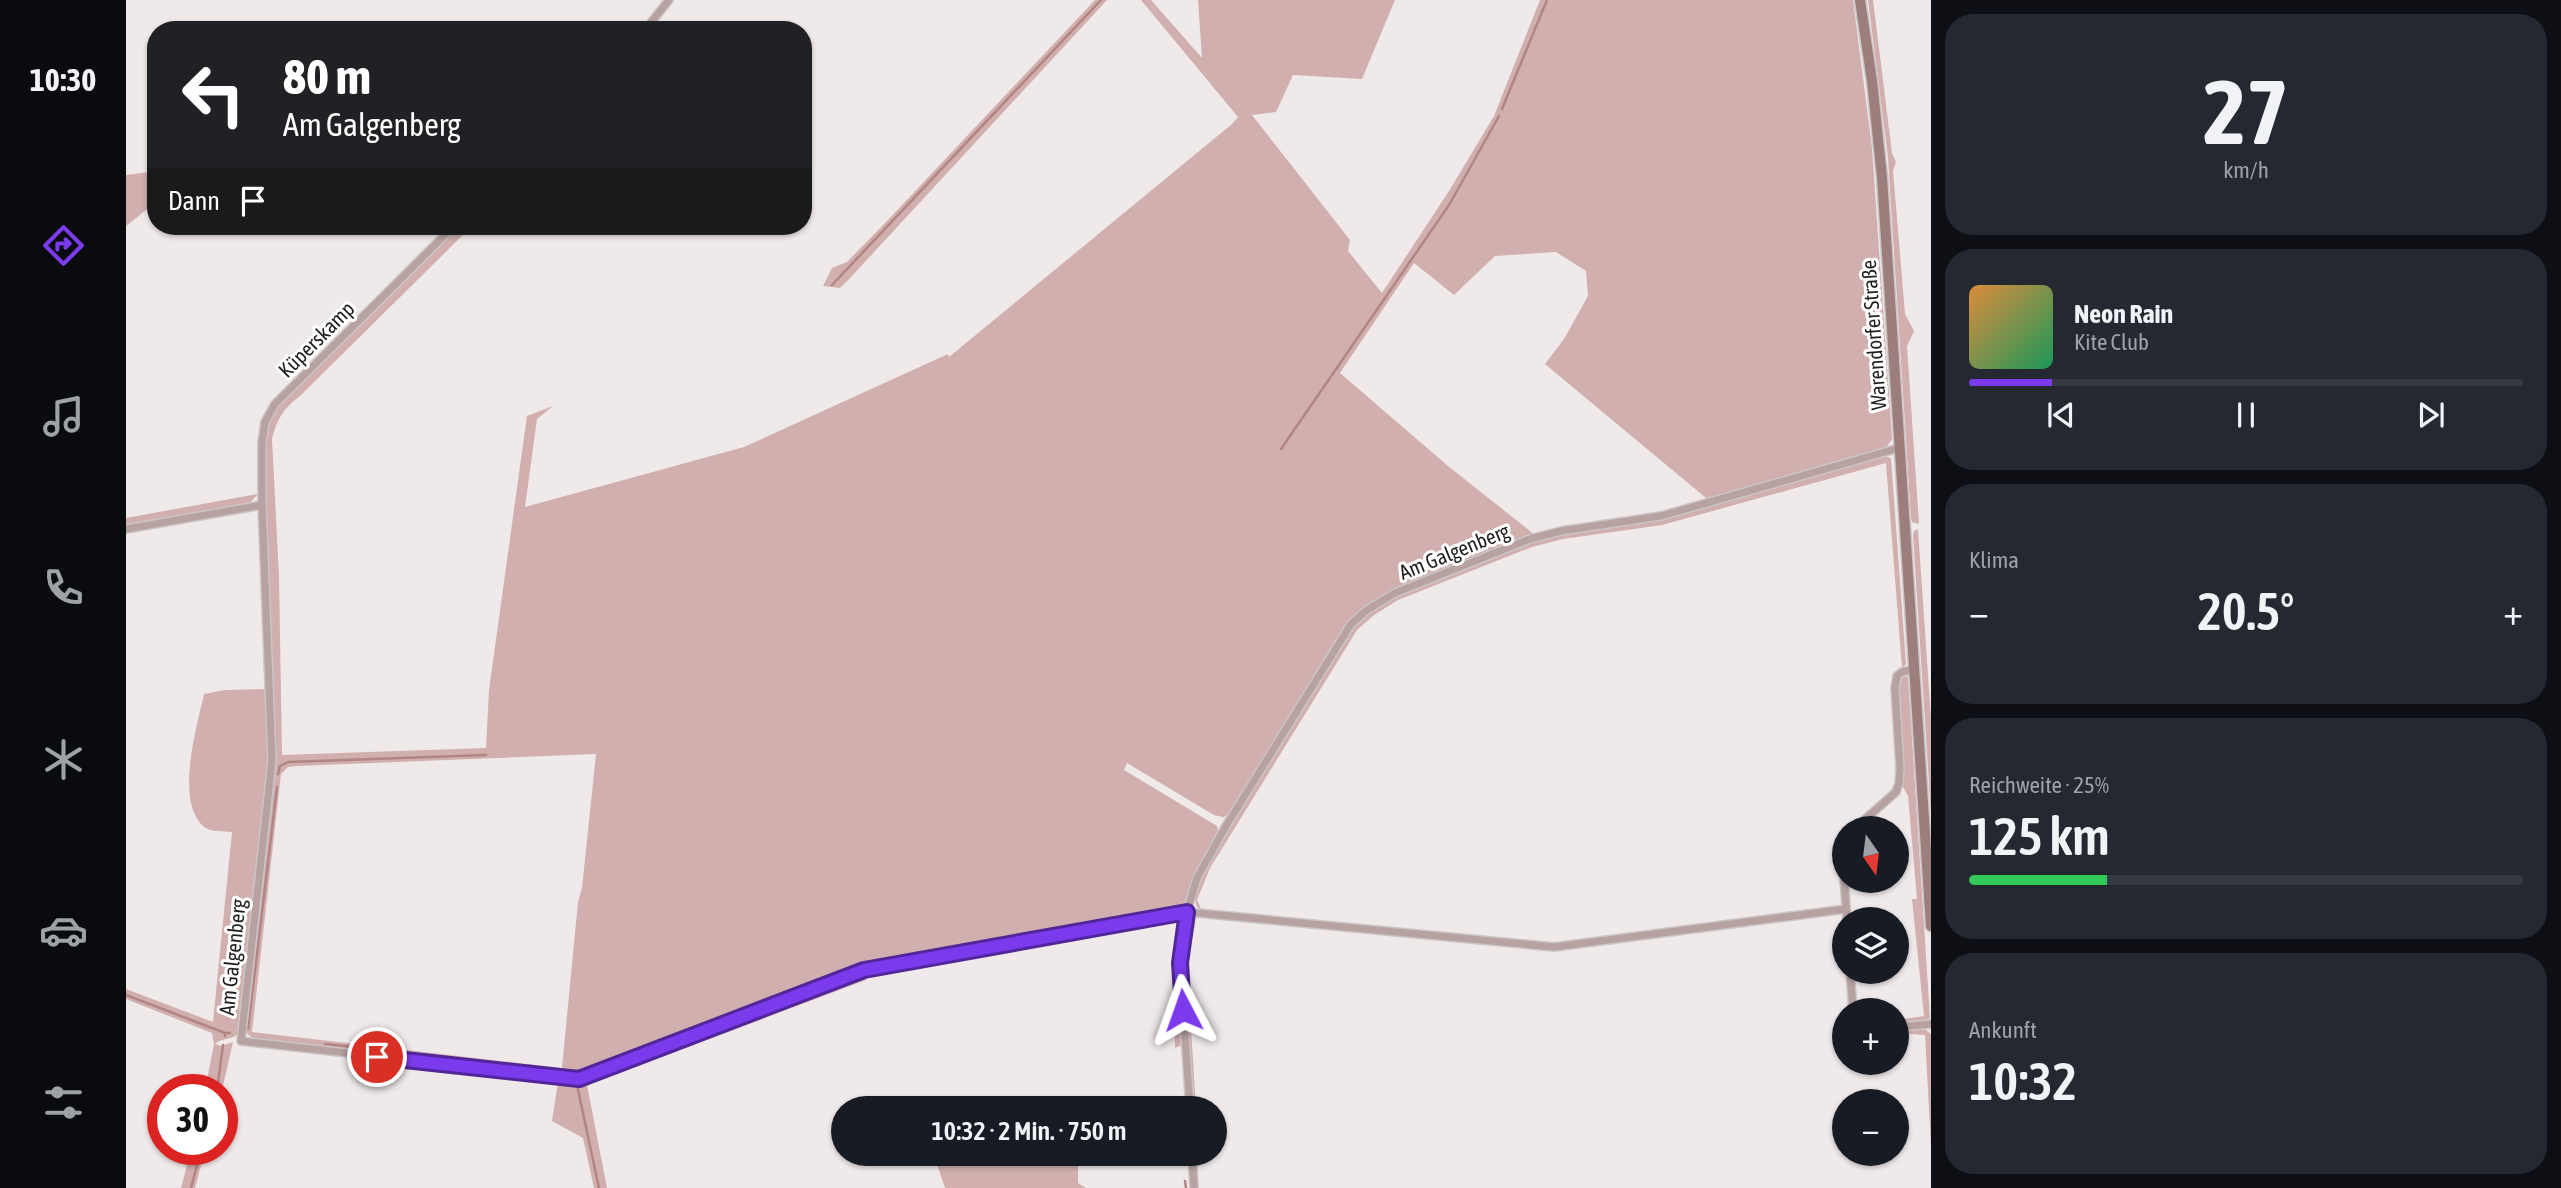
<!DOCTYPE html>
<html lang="de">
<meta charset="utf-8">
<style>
body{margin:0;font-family:"Asap Condensed",sans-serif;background:#242831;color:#f1f3f6;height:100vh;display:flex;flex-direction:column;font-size:26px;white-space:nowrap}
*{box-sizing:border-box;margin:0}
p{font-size:23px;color:#9ea1a6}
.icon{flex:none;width:38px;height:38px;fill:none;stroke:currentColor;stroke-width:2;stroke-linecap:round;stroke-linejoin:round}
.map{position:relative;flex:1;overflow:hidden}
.side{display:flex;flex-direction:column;gap:14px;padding:14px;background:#0d0f14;width:630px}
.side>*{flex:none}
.guide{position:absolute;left:21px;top:21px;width:665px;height:214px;border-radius:28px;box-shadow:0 2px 5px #0004;background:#202124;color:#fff;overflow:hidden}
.needle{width:46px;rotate:166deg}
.tools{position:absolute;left:1706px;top:816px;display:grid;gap:14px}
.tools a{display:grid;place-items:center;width:77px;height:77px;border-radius:50%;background:#171b24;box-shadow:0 2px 5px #0004;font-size:35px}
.speed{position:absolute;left:21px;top:1074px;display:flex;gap:14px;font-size:35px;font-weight:700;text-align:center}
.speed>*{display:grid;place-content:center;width:91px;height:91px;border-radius:50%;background:#171b24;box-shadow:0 2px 5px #0004;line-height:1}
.speed .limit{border:10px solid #d22;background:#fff;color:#111}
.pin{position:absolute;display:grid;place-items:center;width:60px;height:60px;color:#fff;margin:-30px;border:4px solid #fff;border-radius:50%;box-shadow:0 2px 7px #0007}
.me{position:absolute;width:77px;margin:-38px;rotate:356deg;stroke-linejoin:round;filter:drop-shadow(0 0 5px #0008)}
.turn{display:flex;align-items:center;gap:24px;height:147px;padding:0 21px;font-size:32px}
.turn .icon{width:91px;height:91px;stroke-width:2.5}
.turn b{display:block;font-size:49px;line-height:60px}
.then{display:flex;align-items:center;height:66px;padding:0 21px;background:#0003;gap:14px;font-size:26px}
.big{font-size:52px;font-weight:600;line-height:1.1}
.side .tile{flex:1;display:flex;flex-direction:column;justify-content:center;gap:10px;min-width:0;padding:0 24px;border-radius:28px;background:#242831}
.side .dial{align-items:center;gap:0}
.dial b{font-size:91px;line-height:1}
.song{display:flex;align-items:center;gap:21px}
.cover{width:84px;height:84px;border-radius:10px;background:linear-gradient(135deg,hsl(30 70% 55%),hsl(150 70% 35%))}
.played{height:7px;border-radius:4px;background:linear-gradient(90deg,#7c3aed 15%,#363941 15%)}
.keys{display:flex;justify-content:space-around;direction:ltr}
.heat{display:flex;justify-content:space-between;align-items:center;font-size:38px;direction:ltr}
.charge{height:10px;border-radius:5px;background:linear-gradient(90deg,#34c759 25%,#363941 0)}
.trip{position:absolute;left:705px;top:1096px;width:396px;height:70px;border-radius:35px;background:#171b24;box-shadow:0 2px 5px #0004;font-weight:600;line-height:70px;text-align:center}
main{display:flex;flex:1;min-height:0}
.tab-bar{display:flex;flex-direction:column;width:126px;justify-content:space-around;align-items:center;background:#090b0e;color:#9ea1a6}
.tab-bar .icon{width:49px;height:49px}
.tab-bar .active{color:#7c3aed}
.tab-bar b{font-size:32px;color:#f1f3f6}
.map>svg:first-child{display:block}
.green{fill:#d0afae;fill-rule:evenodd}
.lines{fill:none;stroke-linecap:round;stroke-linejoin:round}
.stream{stroke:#b28584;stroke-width:2.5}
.minor-casing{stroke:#cbc5c5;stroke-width:10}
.secondary-casing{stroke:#cbc5c5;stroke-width:13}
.minor{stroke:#b7a1a1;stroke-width:7}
.secondary{stroke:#9c7e7d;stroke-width:10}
.route-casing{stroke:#51269a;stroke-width:18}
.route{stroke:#7c3aed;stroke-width:12}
.labels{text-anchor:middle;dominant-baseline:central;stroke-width:6;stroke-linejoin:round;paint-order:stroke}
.street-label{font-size:21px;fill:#221f1f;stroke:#fff}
</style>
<main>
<nav class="tab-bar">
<b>10:30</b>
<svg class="icon active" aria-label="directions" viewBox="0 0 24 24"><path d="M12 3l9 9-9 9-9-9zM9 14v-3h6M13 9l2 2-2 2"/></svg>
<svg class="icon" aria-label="music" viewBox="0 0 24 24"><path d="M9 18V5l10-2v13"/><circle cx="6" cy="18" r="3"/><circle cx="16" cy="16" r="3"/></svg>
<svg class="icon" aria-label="phone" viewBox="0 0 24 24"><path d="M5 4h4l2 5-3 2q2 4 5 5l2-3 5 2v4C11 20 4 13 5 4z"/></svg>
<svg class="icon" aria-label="climate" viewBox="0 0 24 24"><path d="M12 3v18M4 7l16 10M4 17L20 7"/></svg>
<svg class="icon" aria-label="car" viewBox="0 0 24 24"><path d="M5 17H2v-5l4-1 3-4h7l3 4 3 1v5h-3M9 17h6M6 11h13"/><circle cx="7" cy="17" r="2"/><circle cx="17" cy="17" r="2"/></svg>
<svg class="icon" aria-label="filters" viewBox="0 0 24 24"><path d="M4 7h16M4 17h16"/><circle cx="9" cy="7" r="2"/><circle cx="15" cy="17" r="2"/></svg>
</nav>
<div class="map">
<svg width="1805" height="1188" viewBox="0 0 1805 1188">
<rect width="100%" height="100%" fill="#f0e9e9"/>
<path class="green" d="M969,0H981L725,277L714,288L697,286L706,268L721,262L761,221Z
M1015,0H1025L1076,58L1072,0H1269L1236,79L1167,75L1150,112L1126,115L1224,240L1222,251L1256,293L1323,191L1368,116L1414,0H1727L1746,148L1766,439L1760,448L1592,499L1580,498L1419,364L1438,339L1462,296L1460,271L1430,252L1369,256L1328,295L1288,263L1214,373L1322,466L1409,535L1311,572L1266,591L1238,609L1104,815L1097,817L1088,815L1001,763L998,770L1091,826L1093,834L1062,902L1047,912L737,969L454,1076L127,1039L120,1032L118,1027L149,755L138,505L139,435L143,420L151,408L333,226H346L174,396C158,408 151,419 146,439L153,576L156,755L360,748L363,690L401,416L427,406L411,419L399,507L618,447L822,354L823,357L1106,124L1112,117ZM470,754L456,888L452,902L436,1068L126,1032L155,774L162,767L171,766Z
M1742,0H1747L1766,153L1770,162L1767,171L1779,314L1788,331L1781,346L1793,524L1786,522L1785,518L1762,158Z
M30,171V202L0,226V175Z
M1758,456L1765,458L1780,664L1776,668L1760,463L1536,525L1437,539L1406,547L1272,600L1248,615L1231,630L1084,868L1071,900L1075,909L1071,907L1068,897L1079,867L1227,626L1243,611L1269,595L1405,542L1436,533L1534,520Z
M132,494L123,504L0,528V518Z
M1792,529L1805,719V815L1787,535L1788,531Z
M1778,676L1782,677L1804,1018L1801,1021L1771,1024V1020L1798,1016L1786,899H1791L1782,796L1775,783L1771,688L1774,678Z
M142,689L143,762L112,1029L111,1035C103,1040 96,1038 89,1044L95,1046L107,1042L96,1090H79L88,1044L86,1033L0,999V989L87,1022L106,832C96,831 83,833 75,824C50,797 71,726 78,694L99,690Z
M1075,915L1070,918L1062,963V981L1070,1108H1065L1057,963L1064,920Z
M1046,953L1052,960L1056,1045L1049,1048Z
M738,973L740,980L461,1085L481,1188H468L457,1138L426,1121L432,1082L446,1083L464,1079Z
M1798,1028L1805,1034V1147L1799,1035L1771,1033V1030Z
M65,1150H79L69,1188H55Z
M807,1153H952V1183L960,1188H819Z"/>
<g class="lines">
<path class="stream" d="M1376,109L1421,0
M706,285L975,0
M1155,449L1323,205L1373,116
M152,774L154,766L162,762L360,755
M0,995L99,1033
M122,1029L151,787
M99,1036V1033H104
M199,1044L347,1060
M351,1061L447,1073
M451,1085L473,1188
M91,1090L97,1045
M1059,1181L1060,1188
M65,1188L75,1150"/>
<defs>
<path id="minor" d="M519,30L543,0
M328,226L149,404L139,422L136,442V505L146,761L115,1041L453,1079L738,970L1061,912L1428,947L1720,909
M0,529L136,505
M1729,828L1770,792L1773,783L1774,768L1769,688L1771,676L1776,672L1788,669
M1718,846L1717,865L1721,919
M1724,971L1727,1010
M1771,1027L1805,1024
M1064,1108L1054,963L1061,912L1071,878L1100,826L1225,624L1241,610L1269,593L1404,539L1435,531L1535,516L1773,448
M1066,1153L1068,1188"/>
<path id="secondary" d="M1734,0L1746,81L1756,177L1805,926"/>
</defs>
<use href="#minor" class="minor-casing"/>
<use href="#secondary" class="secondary-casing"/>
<use href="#minor" class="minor"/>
<use href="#secondary" class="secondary"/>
</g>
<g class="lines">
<defs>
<path id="route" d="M251,1057L453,1079L738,970L1061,912L1054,963L1057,1010"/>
</defs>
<use href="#route" class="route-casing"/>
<use href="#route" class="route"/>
</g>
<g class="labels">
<g class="street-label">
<text transform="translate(1747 335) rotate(-94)">Warendorfer Straße</text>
<text transform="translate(190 339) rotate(-45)">Küperskamp</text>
<text transform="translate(1328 551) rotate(-22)">Am Galgenberg</text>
<text transform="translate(106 957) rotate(-84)">Am Galgenberg</text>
</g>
</g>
</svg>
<div class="tools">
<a><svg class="needle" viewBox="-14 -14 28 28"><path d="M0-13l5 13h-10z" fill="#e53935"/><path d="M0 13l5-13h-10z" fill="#9ea1a6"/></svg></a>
<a><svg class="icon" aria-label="layers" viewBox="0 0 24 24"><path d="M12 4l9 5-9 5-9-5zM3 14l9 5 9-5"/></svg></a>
<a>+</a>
<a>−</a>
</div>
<div class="speed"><div class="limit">30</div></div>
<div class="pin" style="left:251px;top:1057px;background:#d93025"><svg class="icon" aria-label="arrive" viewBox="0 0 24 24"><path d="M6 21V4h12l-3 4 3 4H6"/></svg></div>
<svg class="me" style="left:1057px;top:1010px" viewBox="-20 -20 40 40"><path d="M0-17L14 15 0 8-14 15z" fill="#7c3aed" stroke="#fff" stroke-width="4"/></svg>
<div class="trip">10:32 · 2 Min. · 750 m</div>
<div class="guide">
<div class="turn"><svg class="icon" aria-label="left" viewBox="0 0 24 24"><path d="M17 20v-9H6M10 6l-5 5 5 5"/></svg><div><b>80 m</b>Am Galgenberg</div></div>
<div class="then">Dann<svg class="icon" aria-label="arrive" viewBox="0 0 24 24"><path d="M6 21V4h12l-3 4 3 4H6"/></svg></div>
</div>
</div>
<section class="side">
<div class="tile dial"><b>27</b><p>km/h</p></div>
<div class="tile">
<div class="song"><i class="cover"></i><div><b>Neon Rain</b><p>Kite Club</p></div></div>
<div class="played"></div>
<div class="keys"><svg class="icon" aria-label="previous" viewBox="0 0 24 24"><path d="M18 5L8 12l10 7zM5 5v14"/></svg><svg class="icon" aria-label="pause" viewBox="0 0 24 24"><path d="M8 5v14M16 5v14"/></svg><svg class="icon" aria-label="next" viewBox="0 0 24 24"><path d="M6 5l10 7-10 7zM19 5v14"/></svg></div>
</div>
<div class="tile"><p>Klima</p>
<div class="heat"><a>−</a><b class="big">20.5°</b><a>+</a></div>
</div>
<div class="tile"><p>Reichweite · 25%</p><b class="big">125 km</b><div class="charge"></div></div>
<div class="tile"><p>Ankunft</p><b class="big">10:32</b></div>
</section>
</main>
